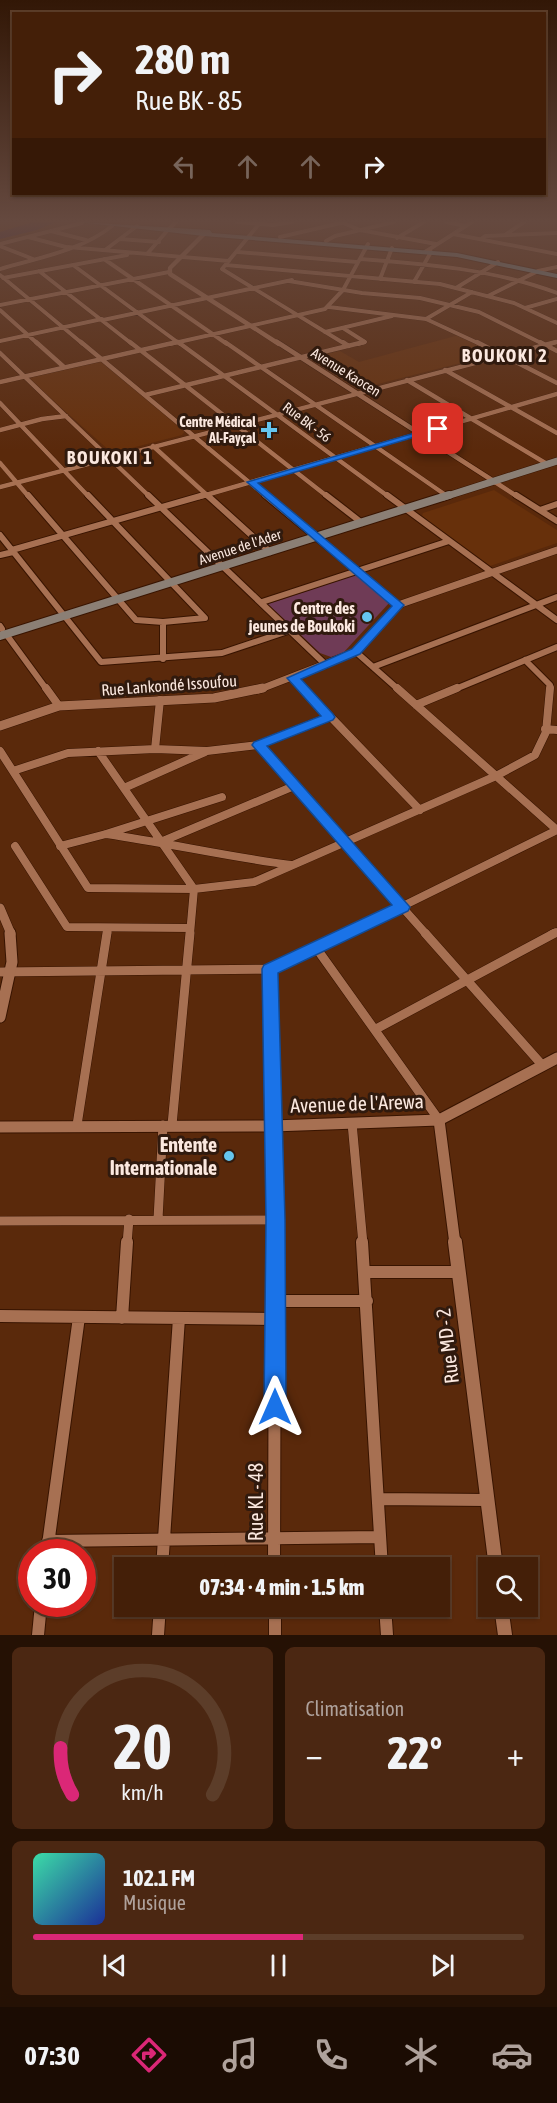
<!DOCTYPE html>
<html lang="fr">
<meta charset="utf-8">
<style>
body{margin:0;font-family:"Asap Condensed",sans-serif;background:#4b2712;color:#f1f3f6;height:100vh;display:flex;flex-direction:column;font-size:22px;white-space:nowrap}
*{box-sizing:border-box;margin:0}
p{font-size:20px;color:#afa29c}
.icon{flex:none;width:33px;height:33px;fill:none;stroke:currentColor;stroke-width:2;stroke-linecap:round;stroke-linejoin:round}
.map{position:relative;height:1635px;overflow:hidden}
.drawer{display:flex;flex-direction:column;gap:12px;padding:12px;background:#251104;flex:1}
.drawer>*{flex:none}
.banner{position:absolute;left:12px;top:12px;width:534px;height:183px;border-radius:0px;box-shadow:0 2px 4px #0004,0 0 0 2px #5c3d29;background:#441f08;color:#f1f3f6;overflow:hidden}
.fabs{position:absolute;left:478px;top:1557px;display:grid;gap:12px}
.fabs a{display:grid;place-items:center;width:60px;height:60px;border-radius:0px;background:#441f08;box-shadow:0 2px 4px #0004,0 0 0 2px #5c3d29;font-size:30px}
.speed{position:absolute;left:18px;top:1539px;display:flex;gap:12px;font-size:30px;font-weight:700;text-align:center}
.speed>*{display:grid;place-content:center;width:78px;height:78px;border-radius:50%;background:#441f08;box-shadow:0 2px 4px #0004,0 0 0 2px #5c3d29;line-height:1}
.speed .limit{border:9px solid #d22;background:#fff;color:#111}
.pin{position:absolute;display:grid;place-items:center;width:51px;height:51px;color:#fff;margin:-26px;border-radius:12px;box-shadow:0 3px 9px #0006}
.me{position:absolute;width:66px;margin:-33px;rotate:0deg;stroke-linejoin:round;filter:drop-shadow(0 0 4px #0008)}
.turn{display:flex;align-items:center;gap:21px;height:126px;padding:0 24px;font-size:27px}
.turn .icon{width:78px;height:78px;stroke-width:2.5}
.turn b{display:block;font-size:42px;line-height:51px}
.lanes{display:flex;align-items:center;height:57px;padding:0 24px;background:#0003;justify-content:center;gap:30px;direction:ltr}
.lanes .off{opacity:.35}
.big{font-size:45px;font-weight:800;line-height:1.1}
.drawer .widget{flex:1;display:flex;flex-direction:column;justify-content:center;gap:9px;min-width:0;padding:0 21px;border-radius:9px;background:#4b2712}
.drawer .dial{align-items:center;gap:0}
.dial svg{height:156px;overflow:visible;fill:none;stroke:#5c3d29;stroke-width:7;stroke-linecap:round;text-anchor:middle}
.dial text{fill:#f1f3f6;stroke:none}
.song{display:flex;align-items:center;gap:18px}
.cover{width:72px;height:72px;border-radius:9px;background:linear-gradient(135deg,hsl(160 70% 55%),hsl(230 70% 35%))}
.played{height:6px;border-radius:3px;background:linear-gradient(90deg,#db2777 55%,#5c3d29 55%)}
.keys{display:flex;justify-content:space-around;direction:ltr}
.heat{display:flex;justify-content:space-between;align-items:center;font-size:33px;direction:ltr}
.drawer .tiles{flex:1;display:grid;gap:12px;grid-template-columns:1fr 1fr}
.widget:last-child{grid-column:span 2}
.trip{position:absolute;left:114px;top:1557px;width:336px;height:60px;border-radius:0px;background:#441f08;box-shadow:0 2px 4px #0004,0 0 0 2px #5c3d29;font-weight:800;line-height:60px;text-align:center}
.menu{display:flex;height:96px;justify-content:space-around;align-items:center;background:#1b0c03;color:#afa29c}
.menu .icon{width:42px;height:42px}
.menu .selected{color:#db2777}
.menu b{font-size:27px;color:#f1f3f6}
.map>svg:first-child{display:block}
.built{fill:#67300b}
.green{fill:#6f3b56}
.water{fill:#1f1048}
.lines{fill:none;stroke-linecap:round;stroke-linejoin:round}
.minor-far5-casing{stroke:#381400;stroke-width:4.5}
.minor-far4-casing{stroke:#381400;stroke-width:5}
.minor-far3-casing{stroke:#381400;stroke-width:8}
.minor-far2-casing{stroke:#381400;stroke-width:9}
.minor-far1-casing{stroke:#381400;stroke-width:10}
.minor-casing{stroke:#381400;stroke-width:14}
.tertiary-far5-casing{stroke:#381400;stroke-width:5}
.tertiary-far4-casing{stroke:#381400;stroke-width:6}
.tertiary-far3-casing{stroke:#381400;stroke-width:8}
.tertiary-far2-casing{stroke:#381400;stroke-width:10}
.tertiary-far1-casing{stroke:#381400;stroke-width:13}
.tertiary-casing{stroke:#381400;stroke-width:16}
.secondary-far1-casing{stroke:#381400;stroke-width:8}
.secondary-casing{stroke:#381400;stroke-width:10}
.primary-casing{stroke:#381400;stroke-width:2}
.minor-far5{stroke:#a77052;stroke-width:4}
.minor-far4{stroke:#a77052;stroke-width:4.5}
.minor-far3{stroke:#a77052;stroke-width:6}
.minor-far2{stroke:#a77052;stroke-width:8}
.minor-far1{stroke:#a77052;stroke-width:9}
.minor{stroke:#a77052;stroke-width:12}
.tertiary-far5{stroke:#a77052;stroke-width:4.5}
.tertiary-far4{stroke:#a77052;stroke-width:5}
.tertiary-far3{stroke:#a77052;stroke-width:7}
.tertiary-far2{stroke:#a77052;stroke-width:9}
.tertiary-far1{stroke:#a77052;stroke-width:11}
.tertiary{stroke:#a77052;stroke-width:14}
.secondary-far1{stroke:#8b7f75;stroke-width:7}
.secondary{stroke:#8b7f75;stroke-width:8}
.primary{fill:#6f8e98;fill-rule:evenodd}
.route{fill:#1a73e8;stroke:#114b97;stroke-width:1.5}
.poi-dot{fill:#65c5ee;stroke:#301a0e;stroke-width:2}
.labels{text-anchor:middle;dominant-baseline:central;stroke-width:6;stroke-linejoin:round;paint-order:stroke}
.far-street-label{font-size:14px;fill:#fbe8df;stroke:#301a0e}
.far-poi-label{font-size:14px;font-weight:bold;fill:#fbe8df;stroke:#301a0e;text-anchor:end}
.poi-label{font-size:16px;font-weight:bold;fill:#fbe8df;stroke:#301a0e;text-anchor:end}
.street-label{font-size:16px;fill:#fbe8df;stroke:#301a0e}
.far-district-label{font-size:18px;font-weight:bold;letter-spacing:1.5px;fill:#fbe8df;stroke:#301a0e}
.near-street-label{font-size:20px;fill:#fbe8df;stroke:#301a0e}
.near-poi-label{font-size:20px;font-weight:bold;fill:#fbe8df;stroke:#301a0e;text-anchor:end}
</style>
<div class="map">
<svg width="557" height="1635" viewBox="0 0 557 1635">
<rect width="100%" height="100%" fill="#5a290b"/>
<path class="built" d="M459,335L496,354L362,388L313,357L340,351L359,362Z
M101,361L185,431L182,435L112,453L28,378Z
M494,490L557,530V543L490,566L422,516L423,513Z"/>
<path class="green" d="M358,574L390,602L344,652L331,657L320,653L268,604Z"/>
<path class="water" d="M33,222H55L37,230L0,239V232Z"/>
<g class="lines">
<defs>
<path id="minor-far5" d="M237,222L273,225L292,222
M341,222L360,230L436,244
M446,222L466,226
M259,224L222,269L345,344
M169,229L176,222
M51,231L86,240
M453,234L557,254
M505,235L524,222
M28,237L66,247
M280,237L345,222
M397,238L424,222
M120,239L159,242
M481,239L485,236L557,233
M326,241L335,236L394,222
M0,244L82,223
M0,246L33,259
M68,247L229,261
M105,250L137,226
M238,252L357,262
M425,252L472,222
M147,254L167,231
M104,259L227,344
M360,259C427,264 493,269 557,293
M73,265L180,344
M226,265L440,284L514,303L557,323
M0,269C37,258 81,251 112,226
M39,271L132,344
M0,275L83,344
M3,278L127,255
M380,279L392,248
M289,281L362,293L420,298L479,312L543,344
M414,282L431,252
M456,288L498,262
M488,296L538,271L557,267
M0,305L169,272
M329,307L426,319L480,344
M525,308L557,299
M0,310L38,344
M426,319L472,292
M103,320L292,280
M343,328L365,342L358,344
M325,332L392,316
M0,341L102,319
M170,344L325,309L343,290L368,244
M550,344L557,342"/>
<path id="minor-far4" d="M36,342L64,367
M81,342L267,497
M130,342L328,497
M178,342L389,497
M225,342L447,496
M343,342L349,346
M477,342L557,383
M540,342L557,351
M0,353L150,497
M445,370L557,433
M407,380L547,464
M0,382L177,342
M145,395L364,342
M0,403L89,497
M0,430L42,419L66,416
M153,446L209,497
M0,463L29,497
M495,482L518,497
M0,487L556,342
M199,497L557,394"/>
<path id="minor-far3" d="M28,495L136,620L163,622L205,618L88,495
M148,495L326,665
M207,495L270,552
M265,495L398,605
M326,495L362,523
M387,495L557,620
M516,495L557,521
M540,510L557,504
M0,535L101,662L222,653L291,630
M12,550L204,495
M0,555L13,552
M262,602L449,541
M163,622V659
M0,626L2,629
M6,634L47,690
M356,652L399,690
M525,660L550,685V690
M373,667L557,597
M293,678L304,690
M453,690L557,647"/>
<path id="minor-far2" d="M46,688L59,706
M303,688L420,810
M397,688L557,830
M416,705L457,688
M545,729L557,730
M258,745L426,934
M155,749L160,700
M0,751L88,888L194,889L254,882L496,776L535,755L546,732L550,688
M98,751L194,889L190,934
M13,771L68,753L155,749L207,751L258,745L329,717
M124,788L205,752
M106,834C168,843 229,857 291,865
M163,841L294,786
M15,846L67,927L190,928
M60,846L106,834L222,797
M107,934L108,929
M346,934L557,830
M552,934L557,932"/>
<path id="minor-far1" d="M425,933L543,1066
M317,949L439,1120
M270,969L275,1244
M0,972L270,969L349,933
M376,1029L555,933
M352,1123L363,1244
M77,1125L107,933
M172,1125L190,933
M158,1219L163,1125
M0,1221L275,1220
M127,1244L129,1219"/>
<path id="minor" d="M362,1242L382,1568
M365,1272H459
M276,1301H367
M0,1316L276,1319
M122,1318L127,1242
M379,1499L486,1500
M48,1541L380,1537
M47,1552L79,1317
M162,1568L179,1318
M274,1568L275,1242
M275,1606V1635
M385,1606L387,1635
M38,1635L41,1604
M158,1635L160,1606"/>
<path id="tertiary-far5" d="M204,234L170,268V274L279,344"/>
<path id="tertiary-far4" d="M277,342L495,482"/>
<path id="tertiary-far3" d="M258,690L356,652L398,605L557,550"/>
<path id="tertiary-far2" d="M0,726L59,706L214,698L263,688
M0,908L11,934"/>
<path id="tertiary-far1" d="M0,1017L12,962L10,933
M439,1120L455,1244
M0,1127L273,1126L439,1120L557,1058"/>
<path id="tertiary" d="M455,1242L496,1568
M501,1606L505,1635"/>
<path id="secondary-far1" d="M444,497L557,461"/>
<path id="secondary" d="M0,636L449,495"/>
<path id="primary" d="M78,222L210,230L212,233L457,253L557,274V278L457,257L204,236Z"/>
</defs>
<use href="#minor-far5" class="minor-far5-casing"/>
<use href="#minor-far4" class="minor-far4-casing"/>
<use href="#minor-far3" class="minor-far3-casing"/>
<use href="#minor-far2" class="minor-far2-casing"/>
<use href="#minor-far1" class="minor-far1-casing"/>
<use href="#minor" class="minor-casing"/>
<use href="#tertiary-far5" class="tertiary-far5-casing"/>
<use href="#tertiary-far4" class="tertiary-far4-casing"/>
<use href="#tertiary-far3" class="tertiary-far3-casing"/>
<use href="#tertiary-far2" class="tertiary-far2-casing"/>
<use href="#tertiary-far1" class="tertiary-far1-casing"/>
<use href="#tertiary" class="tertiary-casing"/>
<use href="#secondary-far1" class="secondary-far1-casing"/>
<use href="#secondary" class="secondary-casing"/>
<use href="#primary" class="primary-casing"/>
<use href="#minor-far5" class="minor-far5"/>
<use href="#minor-far4" class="minor-far4"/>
<use href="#minor-far3" class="minor-far3"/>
<use href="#minor-far2" class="minor-far2"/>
<use href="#minor-far1" class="minor-far1"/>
<use href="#minor" class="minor"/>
<use href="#tertiary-far5" class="tertiary-far5"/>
<use href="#tertiary-far4" class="tertiary-far4"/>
<use href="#tertiary-far3" class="tertiary-far3"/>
<use href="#tertiary-far2" class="tertiary-far2"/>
<use href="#tertiary-far1" class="tertiary-far1"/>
<use href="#tertiary" class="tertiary"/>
<use href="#secondary-far1" class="secondary-far1"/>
<use href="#secondary" class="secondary"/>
<use href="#primary" class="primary"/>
</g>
<linearGradient id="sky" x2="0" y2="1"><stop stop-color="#321706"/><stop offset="0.49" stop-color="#65493f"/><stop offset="1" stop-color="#65493f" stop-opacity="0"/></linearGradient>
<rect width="557" height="451" fill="url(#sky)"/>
<path class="route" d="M435,427L442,429L258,483L404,605L360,654L301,679L333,714L335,717L333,720L267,746L410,907L408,911L278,973L285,1220L286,1407L282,1415L275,1418L267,1415L264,1407L266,1220L262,969L264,965L392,905L252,745L254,742L321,716L287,678L352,649L392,606L247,482Z"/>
<g class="poi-dot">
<path d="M266 421h6v6h6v6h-6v6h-6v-6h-6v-6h6z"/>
<circle cx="367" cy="617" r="6"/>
<circle cx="229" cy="1156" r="6"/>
</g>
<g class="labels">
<g class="far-street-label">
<text transform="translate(346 372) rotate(32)">Avenue Kaocen</text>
<text transform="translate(307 422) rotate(37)">Rue BK - 56</text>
<text transform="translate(240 547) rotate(-18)">Avenue de l'Ader</text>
</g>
<g class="far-poi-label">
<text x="256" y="422">Centre Médical<tspan x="256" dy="16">Al-Fayçal</tspan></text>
</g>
<g class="poi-label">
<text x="355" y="608">Centre des<tspan x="355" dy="18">jeunes de Boukoki</tspan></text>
</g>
<g class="street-label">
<text transform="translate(169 685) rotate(-4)">Rue Lankondé Issoufou</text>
</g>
<g class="far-district-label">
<text x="505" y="355">BOUKOKI 2</text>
<text x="110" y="457">BOUKOKI 1</text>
</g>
<g class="near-street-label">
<text transform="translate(357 1103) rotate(-2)">Avenue de l'Arewa</text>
<text transform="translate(447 1346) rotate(-97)">Rue MD - 2</text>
<text transform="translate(255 1502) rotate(-90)">Rue KL - 48</text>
</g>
<g class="near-poi-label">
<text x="217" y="1144">Entente<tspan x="217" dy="23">Internationale</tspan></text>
</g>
</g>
</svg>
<div class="fabs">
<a><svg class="icon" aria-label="search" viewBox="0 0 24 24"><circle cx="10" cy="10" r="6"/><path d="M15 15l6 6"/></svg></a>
</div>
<div class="speed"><div class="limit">30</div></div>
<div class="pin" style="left:438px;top:429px;background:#d93025"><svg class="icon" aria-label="arrive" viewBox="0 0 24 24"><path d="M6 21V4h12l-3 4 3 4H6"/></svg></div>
<svg class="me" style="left:275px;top:1407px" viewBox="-20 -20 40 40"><path d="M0-17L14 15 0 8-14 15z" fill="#1a73e8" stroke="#fff" stroke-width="4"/></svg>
<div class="trip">07:34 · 4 min · 1.5 km</div>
<div class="banner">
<div class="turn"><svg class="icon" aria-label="right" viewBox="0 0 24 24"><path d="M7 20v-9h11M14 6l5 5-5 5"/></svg><div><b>280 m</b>Rue BK - 85</div></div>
<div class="lanes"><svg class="icon off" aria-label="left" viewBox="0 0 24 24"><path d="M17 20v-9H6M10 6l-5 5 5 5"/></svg><svg class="icon off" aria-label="ahead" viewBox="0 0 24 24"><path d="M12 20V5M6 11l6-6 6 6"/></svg><svg class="icon off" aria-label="ahead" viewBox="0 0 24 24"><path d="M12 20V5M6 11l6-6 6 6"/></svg><svg class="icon" aria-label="right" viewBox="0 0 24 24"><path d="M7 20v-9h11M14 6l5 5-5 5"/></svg></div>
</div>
</div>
<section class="drawer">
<div class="tiles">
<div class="widget dial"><svg viewBox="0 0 100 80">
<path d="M14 69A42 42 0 1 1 86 69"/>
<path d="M14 69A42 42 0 0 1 8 45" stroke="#db2777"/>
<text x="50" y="56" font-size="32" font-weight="700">20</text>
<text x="50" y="72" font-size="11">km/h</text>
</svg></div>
<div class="widget"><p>Climatisation</p>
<div class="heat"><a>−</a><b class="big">22°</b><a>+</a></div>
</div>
<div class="widget">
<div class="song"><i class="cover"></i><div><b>102.1 FM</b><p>Musique</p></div></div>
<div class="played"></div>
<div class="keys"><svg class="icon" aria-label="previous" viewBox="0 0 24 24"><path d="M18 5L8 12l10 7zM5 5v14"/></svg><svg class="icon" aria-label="pause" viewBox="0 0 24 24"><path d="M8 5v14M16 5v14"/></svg><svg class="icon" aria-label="next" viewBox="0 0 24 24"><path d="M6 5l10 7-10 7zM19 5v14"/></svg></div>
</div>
</div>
</section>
<nav class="menu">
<b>07:30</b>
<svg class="icon selected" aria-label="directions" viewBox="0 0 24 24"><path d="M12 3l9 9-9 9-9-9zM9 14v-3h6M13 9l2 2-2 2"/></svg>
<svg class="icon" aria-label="music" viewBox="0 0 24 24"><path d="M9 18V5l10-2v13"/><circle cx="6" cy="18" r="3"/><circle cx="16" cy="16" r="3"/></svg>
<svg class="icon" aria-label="phone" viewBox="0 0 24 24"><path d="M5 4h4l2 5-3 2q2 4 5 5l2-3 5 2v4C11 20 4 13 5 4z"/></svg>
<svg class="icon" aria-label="climate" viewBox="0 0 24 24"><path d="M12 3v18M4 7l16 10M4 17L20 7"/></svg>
<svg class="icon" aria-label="car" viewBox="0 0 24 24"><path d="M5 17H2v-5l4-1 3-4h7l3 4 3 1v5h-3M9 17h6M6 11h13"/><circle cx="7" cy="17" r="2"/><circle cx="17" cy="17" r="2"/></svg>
</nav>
